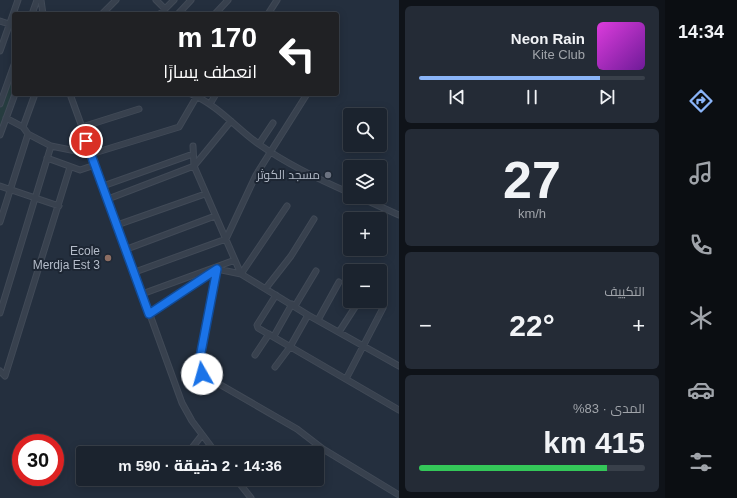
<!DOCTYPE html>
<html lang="ar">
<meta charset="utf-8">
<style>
body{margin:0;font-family:Helvetica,Cairo,sans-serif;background:#242b36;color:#f1f3f6;direction:rtl;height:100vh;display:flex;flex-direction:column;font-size:15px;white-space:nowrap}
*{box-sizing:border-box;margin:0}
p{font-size:13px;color:#a0a4aa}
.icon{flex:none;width:22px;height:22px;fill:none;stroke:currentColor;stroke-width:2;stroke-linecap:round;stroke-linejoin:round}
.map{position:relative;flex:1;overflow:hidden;direction:ltr}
.details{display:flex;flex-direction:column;gap:6px;padding:6px;background:#0f1319;width:266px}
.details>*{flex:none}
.guide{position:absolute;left:12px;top:12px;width:327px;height:84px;border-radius:4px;box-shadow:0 2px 10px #0003,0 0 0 1px #39404a;direction:rtl;background:#202124;color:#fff;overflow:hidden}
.tools{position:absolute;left:343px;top:108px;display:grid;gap:8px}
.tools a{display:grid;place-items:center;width:44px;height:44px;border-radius:4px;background:#1b232e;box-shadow:0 2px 10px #0003,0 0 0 1px #39404a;font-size:20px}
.speed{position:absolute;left:12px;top:434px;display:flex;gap:8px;font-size:20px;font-weight:700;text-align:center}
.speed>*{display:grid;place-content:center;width:52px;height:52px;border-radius:50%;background:#1b232e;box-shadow:0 2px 10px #0003,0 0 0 1px #39404a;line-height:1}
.speed .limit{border:6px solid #d22;background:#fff;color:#111}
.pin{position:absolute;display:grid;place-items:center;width:34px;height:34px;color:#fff;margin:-17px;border:2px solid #fff;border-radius:50%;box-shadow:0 1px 4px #0007}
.me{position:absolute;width:44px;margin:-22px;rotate:353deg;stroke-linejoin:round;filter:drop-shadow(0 0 3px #0008)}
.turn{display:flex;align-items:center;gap:14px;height:84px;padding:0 16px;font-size:18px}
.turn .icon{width:52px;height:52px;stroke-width:2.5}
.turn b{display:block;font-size:28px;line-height:34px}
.big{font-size:30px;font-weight:800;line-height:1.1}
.details .card{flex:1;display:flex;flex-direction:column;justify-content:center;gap:6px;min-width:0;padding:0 14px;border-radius:6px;background:#242b36}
.details .dial{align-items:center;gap:0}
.dial b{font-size:52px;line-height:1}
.song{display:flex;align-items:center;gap:12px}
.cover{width:48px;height:48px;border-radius:6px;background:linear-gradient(135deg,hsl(300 70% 55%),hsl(280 70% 35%))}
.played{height:4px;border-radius:2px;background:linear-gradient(90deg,#8ab4f8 80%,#39404a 80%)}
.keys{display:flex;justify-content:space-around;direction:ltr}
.heat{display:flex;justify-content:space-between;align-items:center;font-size:22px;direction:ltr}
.charge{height:6px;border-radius:3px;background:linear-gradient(90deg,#34c759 83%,#39404a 0)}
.trip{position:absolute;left:76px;top:446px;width:248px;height:40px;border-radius:4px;background:#1b232e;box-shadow:0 2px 10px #0003,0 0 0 1px #39404a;font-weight:800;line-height:40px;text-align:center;direction:rtl}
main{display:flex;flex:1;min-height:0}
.dock{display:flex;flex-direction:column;width:72px;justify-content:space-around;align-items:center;background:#0b0e12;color:#a0a4aa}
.dock .icon{width:28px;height:28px}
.dock .selected{color:#8ab4f8}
.dock b{font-size:18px;color:#f1f3f6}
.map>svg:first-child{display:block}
.green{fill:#263c3f}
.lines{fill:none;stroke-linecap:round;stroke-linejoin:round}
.minor-casing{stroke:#414a57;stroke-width:7}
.minor{stroke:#38414e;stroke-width:5}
.route-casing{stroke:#114b97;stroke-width:10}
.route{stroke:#1a73e8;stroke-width:7}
.worship-dot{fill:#6b7280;stroke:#1d2633;stroke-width:1.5}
.education-dot{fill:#8d6e63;stroke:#1d2633;stroke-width:1.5}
.labels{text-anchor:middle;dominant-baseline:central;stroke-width:4;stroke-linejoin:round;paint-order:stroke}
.poi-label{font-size:12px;fill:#b4bcc9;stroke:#1d2633;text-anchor:end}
</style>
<main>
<nav class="dock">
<b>14:34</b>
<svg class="icon selected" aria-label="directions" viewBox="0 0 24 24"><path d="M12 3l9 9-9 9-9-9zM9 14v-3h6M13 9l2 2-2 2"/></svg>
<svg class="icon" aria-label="music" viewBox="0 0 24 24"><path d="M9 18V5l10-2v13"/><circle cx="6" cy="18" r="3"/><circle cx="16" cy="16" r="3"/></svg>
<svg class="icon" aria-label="phone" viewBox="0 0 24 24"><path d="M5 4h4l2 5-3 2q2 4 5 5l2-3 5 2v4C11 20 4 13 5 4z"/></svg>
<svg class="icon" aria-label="climate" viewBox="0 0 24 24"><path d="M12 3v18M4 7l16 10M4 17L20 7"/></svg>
<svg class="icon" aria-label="car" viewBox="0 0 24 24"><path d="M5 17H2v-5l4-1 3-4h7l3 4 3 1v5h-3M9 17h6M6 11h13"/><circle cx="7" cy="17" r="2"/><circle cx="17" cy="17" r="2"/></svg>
<svg class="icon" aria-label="filters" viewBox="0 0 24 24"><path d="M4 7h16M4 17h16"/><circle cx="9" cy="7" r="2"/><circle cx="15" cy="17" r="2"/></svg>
</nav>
<section class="details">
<div class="card">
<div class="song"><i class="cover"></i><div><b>Neon Rain</b><p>Kite Club</p></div></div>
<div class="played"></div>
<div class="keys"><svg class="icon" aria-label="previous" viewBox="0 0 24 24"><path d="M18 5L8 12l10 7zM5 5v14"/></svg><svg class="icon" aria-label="pause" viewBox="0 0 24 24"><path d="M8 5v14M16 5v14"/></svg><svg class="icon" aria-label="next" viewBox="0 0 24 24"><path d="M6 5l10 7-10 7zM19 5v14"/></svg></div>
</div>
<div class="card dial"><b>27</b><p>km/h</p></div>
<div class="card"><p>التكييف</p>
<div class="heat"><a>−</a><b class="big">22°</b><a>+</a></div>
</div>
<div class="card"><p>المدى · 83%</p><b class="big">415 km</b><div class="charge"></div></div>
</section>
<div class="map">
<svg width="399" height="498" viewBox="0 0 399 498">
<rect width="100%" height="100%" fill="#242f3e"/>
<path class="green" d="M14,67V89L0,130V108Z"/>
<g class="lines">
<defs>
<path id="minor" d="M41,0L43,14
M156,0L165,9
M32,14L37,0
M102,14L116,0
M160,14L174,0
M178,14L191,0
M215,14L228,0
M268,14L277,0
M0,21L9,24
M0,51L18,0
M70,94L182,403L192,421L216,453
M191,94C218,105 237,129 260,145C287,164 320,180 350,193
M0,104L14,65
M210,104L216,94
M23,127L35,94
M82,127L139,109
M0,135L15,94
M259,144L273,123
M51,146L91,154L179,127L197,96
M47,158L80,170L95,165
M0,186L59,206
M103,186L193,154
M359,197L399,215
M108,199L194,166L231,121
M287,206L241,274L308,315L399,366
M0,222L28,134
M117,225L205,194
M127,249L215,216
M217,269L198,368L200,373L297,429L323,449L399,495
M135,272L226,239L256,175L307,94
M266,288L291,256L314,219
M142,294L235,260
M276,295L257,325L258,328L399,410
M295,306L316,271
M0,313L51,146L28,134L23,127L6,118
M149,314L217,269L241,274L194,166L193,146
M318,320L339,282
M339,332L359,301
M274,336L292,304
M255,355L269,334
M275,367L290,347L308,315
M0,371L5,376L70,167
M346,379L383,308
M188,453L202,435
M236,479L251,498"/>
</defs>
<use href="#minor" class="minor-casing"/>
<use href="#minor" class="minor"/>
</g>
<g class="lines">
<defs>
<path id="route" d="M86,141L149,314L217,269L198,368L202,374"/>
</defs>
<use href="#route" class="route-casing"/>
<use href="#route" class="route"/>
</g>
<circle class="worship-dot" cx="328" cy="175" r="4"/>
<circle class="education-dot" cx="108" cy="258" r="4"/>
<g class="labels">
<g class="poi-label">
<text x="320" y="175">مسجد الكوثر</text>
<text x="100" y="251">Ecole<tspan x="100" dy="14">Merdja Est 3</tspan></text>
</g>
</g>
</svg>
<div class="tools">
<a><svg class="icon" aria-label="search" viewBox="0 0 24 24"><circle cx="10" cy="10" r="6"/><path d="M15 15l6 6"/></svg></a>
<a><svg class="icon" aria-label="layers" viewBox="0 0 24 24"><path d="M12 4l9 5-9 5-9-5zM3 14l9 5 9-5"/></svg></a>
<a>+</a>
<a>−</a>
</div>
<div class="speed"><div class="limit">30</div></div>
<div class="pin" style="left:86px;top:141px;background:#d93025"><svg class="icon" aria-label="arrive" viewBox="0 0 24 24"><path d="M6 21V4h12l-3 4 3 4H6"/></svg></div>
<svg class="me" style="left:202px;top:374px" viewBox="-20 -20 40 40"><circle r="19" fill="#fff"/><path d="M0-13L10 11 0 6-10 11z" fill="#1a73e8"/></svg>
<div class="trip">14:36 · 2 دقيقة · 590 m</div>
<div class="guide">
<div class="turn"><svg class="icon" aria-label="left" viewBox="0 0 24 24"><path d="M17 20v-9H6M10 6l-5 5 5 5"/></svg><div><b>170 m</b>انعطف يسارًا</div></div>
</div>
</div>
</main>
